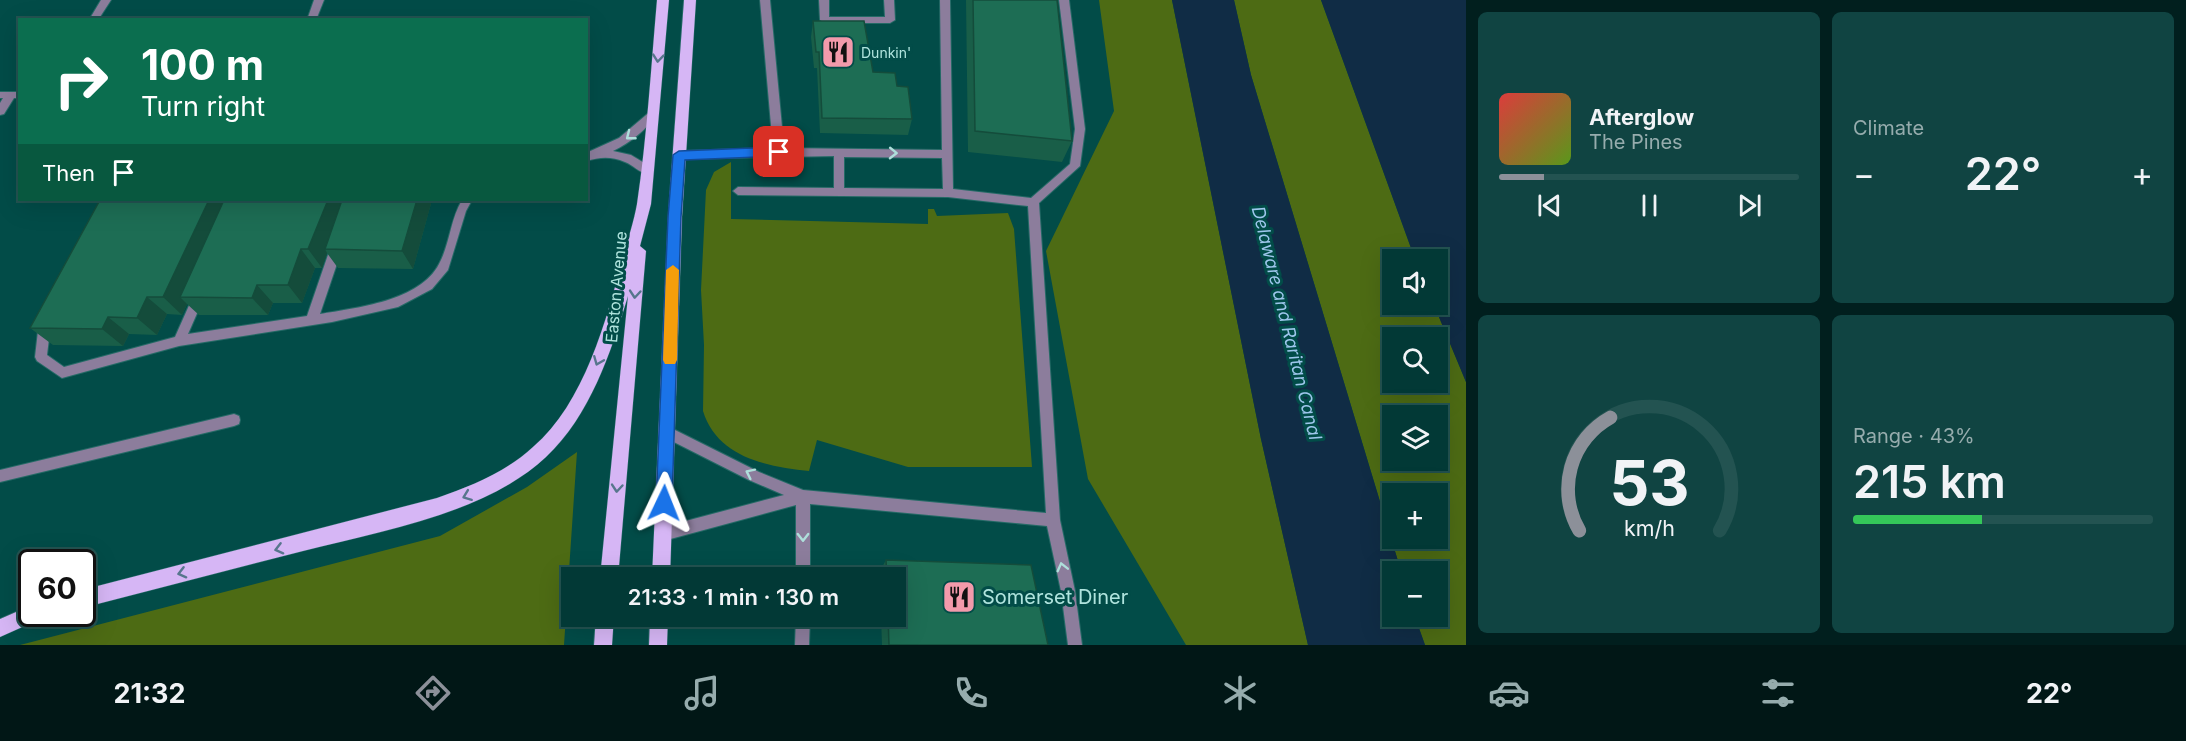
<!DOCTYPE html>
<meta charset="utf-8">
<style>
body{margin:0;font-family:Inter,sans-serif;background:#104442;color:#f1f3f6;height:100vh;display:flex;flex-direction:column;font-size:22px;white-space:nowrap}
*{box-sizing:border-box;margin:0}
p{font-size:20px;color:#96acad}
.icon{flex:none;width:33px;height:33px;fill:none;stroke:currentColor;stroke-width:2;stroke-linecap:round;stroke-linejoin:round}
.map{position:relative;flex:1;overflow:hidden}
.panel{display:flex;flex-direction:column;gap:12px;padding:12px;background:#011f1e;width:720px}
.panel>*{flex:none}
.hud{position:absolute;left:18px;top:18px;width:570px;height:183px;border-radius:0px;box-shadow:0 6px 24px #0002,0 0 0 2px #235351;background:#0b6e4f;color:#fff;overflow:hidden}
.buttons{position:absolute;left:1382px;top:249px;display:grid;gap:12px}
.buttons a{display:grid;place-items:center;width:66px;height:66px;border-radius:0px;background:#023936;box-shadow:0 6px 24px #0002,0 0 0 2px #235351;font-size:30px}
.speed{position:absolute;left:18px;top:549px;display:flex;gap:12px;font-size:30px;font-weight:700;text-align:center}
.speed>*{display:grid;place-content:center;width:78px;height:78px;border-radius:50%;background:#023936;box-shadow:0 6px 24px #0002,0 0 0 2px #235351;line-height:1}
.speed .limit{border:3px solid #111;border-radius:9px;background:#fff;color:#111}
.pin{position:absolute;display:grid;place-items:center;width:51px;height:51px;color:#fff;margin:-26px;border-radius:12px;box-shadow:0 3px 9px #0006}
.me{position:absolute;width:66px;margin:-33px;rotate:2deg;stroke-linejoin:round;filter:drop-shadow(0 0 4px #0008)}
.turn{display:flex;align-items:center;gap:21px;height:126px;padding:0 24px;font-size:27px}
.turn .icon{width:78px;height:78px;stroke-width:2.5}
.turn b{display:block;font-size:42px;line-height:51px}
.then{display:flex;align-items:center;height:57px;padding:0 24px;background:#0003;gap:12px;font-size:22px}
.big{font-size:45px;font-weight:600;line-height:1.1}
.panel .card{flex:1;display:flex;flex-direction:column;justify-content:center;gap:9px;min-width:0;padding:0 21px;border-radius:9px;background:#104442}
.panel .dial{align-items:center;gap:0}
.dial svg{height:156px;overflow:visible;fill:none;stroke:#235351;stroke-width:7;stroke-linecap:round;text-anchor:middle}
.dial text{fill:#f1f3f6;stroke:none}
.song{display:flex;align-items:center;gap:18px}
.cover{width:72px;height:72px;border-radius:9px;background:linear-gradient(135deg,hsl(0 70% 55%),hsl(90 70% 35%))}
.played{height:6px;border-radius:3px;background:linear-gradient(90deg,#8c9099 15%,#235351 15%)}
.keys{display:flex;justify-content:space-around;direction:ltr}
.heat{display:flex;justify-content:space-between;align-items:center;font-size:33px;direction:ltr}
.charge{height:9px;border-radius:4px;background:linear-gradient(90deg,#34c759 43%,#235351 0)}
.panel .tiles{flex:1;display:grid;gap:12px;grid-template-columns:repeat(2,1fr)}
.trip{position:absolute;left:561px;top:567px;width:345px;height:60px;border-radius:0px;background:#023936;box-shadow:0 6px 24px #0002,0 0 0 2px #235351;font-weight:600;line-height:60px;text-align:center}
.tab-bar{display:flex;height:96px;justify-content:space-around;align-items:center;background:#011716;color:#96acad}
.tab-bar .icon{width:42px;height:42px}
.tab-bar .on{color:#8c9099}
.tab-bar b{font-size:27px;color:#f1f3f6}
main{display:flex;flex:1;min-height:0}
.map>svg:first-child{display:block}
.green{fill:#4d6b14;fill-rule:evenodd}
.water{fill:#102c45}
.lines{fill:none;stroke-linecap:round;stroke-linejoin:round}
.lane-casing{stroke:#256a66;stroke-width:2}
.street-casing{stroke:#256a66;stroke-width:2}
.primary-casing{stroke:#256a66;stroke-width:1}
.lane{fill:#8c7d9c;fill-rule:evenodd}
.street{fill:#8c7d9c;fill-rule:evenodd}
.primary{fill:#d6b6f5;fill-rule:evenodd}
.wall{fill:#195e48}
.shaded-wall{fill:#144c3b}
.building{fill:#1d6d54;stroke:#144c3b;stroke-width:1.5}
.oneway{stroke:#57768d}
.oneway2{stroke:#aedfdb}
.route{fill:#1a73e8;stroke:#114b97;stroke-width:1.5}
.slow{fill:#f59e0b}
.labels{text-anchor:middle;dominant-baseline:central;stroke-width:6;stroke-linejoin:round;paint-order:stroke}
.far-poi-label{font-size:14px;fill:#b0e4de;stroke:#024c48;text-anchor:start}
.street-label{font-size:16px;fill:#b0e4de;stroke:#024c48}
.water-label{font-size:18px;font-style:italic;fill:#9ec6ec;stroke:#024c48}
.near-poi-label{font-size:20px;fill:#b0e4de;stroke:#024c48;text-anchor:start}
</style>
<main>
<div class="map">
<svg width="1466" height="645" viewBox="0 0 1466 645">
<rect width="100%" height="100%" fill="#024c48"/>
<path class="green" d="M1099,0H1172L1261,439L1308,645H1186L1088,479L1046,251L1114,111Z
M1234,0H1321L1415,259L1392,260V304L1434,305L1466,382V645H1425L1415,617L1437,616V572L1401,571L1251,75ZM1392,338H1437V382H1392ZM1392,416H1437V460H1392ZM1392,494H1437V538H1392Z
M731,162V219L928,224V209H934L937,216L1008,213L1014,229L1032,467H908L817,440L809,471C767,467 717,457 703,411L704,345L701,290L706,190L714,172Z
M577,452L564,645H20L440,536L527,487Z"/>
<path class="water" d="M1172,0H1234L1251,75L1401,571L1392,572V616L1415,617L1425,645H1308L1261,439Z
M1321,0H1466V382L1434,305L1437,304V260L1415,259Z"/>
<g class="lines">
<defs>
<path id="lane" d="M760,0H770L784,148L942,150L940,0H950L953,189L1031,198L1070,164L1075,129L1059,0H1069L1085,129L1080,166L1039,203L1060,520L1075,591L1082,645H1068L1061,591L1047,526L810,504V578H796V505L663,541L658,539L656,534L658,529L663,527L784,495L749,480L662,436L660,432L662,428L667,426L759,472L803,490L1046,513L1028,206L948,197L738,195L733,191L738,187L834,188V156L679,159L674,155L679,151L773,148ZM844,157L942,158L943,189L844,188Z
M819,0H829V17H885L884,0H894L895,20L890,23H825L820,20Z
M652,110L657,114C646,130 630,143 613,151L631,155L651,167L652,170L651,173C640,175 634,165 625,162C611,156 600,157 586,161V153L619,138Z
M462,200H472L466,211L448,270L432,289L398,307L332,322L179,346L62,378L37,361L35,357L39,322L41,318H49L51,322L47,355L64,367L175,337L195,292H203L205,295L188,334L307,316L331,246L337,241L343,246L320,314C356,308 420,301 439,264C450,244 450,220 462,200Z
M234,414L239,416L240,420L239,424L234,426L0,482V470Z
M796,616H810L809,645H795Z"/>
<path id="street" d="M101,0H111L98,20H89Z
M314,0H324L316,20H307Z
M0,92H20V98H14L4,114L0,115V103L3,98H0Z"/>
<path id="primary" d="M657,0H669L651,204L640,246L646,251L618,578H600L628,296C611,352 590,416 546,457C485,514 381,531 303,551C229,570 156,589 82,608V590L437,498C472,486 506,472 533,447C584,404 607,319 623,257C628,239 634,221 637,204C647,136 651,68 657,0Z
M684,0H696L682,217L670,578H652L668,217Z
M32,605V614H41L38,620L0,637V619Z
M596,616H614L612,645H594Z
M650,616H668L667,645H649Z"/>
</defs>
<use href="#lane" class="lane-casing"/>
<use href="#street" class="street-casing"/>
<use href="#primary" class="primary-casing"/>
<use href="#lane" class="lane"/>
<use href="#street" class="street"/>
<use href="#primary" class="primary"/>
</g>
<path class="wall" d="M966,0H1057L1072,141L1062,162L968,152Z
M813,21L873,72L897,86L912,119L908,135L820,133L817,68H814L811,37Z
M100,200H432L413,269L338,268L327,253L322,268H315L302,303H273L268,315H199L187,304L182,315L167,314L157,335L129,334L123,346L53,345L30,328Z
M886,560L1048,645H882L881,616H896V578H880V571Z"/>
<path class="shaded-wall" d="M209,200H234L180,297L187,304L182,315L163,297Z
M328,200H347L325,249L327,253L322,268L308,249Z
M417,200H432L413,269L402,251Z
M301,249L315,268L302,303L288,285Z
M257,285L273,303L268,315L252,298Z
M147,297L167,314L157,335L137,318Z
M108,317L129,334L123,346L102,329Z"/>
<path class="building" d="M973,0H1057L1072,141L975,131Z
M813,21H864L873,72L895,73L897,86L908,87L912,119L822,118L819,52H816Z
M100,200H209L163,297H147L137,318L108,317L102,329L30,328Z
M224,200H328L308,249H301L288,285H257L252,298L180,297Z
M342,200H417L402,251L325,249Z
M886,560L1031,565L1048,645H889L888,616H896V578H887Z"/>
<defs><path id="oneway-chevron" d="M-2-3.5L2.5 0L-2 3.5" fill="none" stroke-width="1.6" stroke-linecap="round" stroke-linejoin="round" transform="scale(1.5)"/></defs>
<g class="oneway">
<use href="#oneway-chevron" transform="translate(658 58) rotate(96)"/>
<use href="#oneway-chevron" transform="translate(635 294) rotate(95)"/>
<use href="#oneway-chevron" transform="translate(598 361) rotate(112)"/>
<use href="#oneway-chevron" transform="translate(617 488) rotate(95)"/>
<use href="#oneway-chevron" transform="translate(467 496) rotate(159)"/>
<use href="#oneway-chevron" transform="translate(279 549) rotate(166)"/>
<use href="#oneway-chevron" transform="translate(182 573) rotate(166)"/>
</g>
<g class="oneway2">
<use href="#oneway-chevron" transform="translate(630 136) rotate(142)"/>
<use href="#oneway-chevron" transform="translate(893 153) rotate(1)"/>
<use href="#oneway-chevron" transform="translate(750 473) rotate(-154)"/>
<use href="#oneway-chevron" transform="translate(803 537) rotate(90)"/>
<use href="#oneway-chevron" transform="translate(1062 567) rotate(-104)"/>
</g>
<path class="route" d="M779,147L785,152L779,156L685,160L681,217L672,503L670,509L664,511L659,509L656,503L668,217L673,155L679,151Z"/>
<path class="slow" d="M673,265L679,270L677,360L675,364H665L663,360L666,270Z"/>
<defs>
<symbol id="restaurant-square" viewBox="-11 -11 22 22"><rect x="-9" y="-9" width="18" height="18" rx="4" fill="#f39aab" stroke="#024c48"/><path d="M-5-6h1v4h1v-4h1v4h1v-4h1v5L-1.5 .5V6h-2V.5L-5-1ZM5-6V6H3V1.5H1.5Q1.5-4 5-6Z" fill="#111"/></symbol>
</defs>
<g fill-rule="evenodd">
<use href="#restaurant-square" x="819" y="33" width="38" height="38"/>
<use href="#restaurant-square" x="940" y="578" width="38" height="38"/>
</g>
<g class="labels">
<g class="far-poi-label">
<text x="861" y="52">Dunkin'</text>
</g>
<g class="street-label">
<text transform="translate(616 287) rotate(-85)">Easton Avenue</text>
</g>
<g class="water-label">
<text transform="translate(1287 323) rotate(76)">Delaware and Raritan Canal</text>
</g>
<g class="near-poi-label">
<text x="982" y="597">Somerset Diner</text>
</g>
</g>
</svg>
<div class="buttons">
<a><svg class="icon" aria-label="sound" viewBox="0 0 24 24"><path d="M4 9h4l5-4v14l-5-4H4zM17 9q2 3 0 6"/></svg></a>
<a><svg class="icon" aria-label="search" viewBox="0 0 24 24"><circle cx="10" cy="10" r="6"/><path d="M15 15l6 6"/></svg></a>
<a><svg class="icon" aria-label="layers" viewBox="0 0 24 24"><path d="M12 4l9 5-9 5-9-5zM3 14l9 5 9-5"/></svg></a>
<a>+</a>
<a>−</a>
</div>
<div class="speed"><div class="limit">60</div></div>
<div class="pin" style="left:779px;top:152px;background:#d93025"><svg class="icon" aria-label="arrive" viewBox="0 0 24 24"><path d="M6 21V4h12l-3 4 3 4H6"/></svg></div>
<svg class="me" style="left:664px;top:503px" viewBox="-20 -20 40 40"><path d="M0-17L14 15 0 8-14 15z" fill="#1a73e8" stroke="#fff" stroke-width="4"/></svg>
<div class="trip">21:33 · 1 min · 130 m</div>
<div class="hud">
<div class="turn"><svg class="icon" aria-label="right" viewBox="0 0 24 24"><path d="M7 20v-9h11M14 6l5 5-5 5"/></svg><div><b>100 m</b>Turn right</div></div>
<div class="then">Then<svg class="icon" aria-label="arrive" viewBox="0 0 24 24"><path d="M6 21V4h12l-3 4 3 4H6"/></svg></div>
</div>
</div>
<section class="panel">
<div class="tiles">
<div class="card">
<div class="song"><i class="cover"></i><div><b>Afterglow</b><p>The Pines</p></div></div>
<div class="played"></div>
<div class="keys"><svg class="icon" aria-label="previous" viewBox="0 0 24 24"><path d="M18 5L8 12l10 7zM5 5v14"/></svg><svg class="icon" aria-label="pause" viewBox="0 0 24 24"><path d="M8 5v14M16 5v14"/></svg><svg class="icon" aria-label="next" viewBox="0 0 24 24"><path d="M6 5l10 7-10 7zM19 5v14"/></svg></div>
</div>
<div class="card"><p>Climate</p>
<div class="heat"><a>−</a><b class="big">22°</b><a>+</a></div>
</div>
<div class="card dial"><svg viewBox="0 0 100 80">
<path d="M14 69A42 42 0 1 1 86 69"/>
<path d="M14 69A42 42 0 0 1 30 11" stroke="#8c9099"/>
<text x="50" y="56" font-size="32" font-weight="700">53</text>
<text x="50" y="72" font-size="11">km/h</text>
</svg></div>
<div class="card"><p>Range · 43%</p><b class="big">215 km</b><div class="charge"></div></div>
</div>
</section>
</main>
<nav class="tab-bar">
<b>21:32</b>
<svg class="icon on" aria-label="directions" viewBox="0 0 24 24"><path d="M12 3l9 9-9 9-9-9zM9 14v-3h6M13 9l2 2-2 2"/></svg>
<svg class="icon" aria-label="music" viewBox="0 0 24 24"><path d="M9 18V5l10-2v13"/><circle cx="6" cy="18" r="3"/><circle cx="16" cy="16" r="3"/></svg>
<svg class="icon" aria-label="phone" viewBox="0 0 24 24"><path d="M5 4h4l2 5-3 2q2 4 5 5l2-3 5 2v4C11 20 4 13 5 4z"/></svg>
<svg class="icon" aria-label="climate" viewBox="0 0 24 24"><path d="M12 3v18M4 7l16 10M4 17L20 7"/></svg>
<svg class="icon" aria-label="car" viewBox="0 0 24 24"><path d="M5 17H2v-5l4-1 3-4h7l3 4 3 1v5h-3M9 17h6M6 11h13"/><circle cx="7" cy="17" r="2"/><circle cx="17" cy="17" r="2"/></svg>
<svg class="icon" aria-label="filters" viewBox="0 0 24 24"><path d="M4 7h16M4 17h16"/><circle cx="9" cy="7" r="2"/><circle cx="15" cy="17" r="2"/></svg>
<b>22°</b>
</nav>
